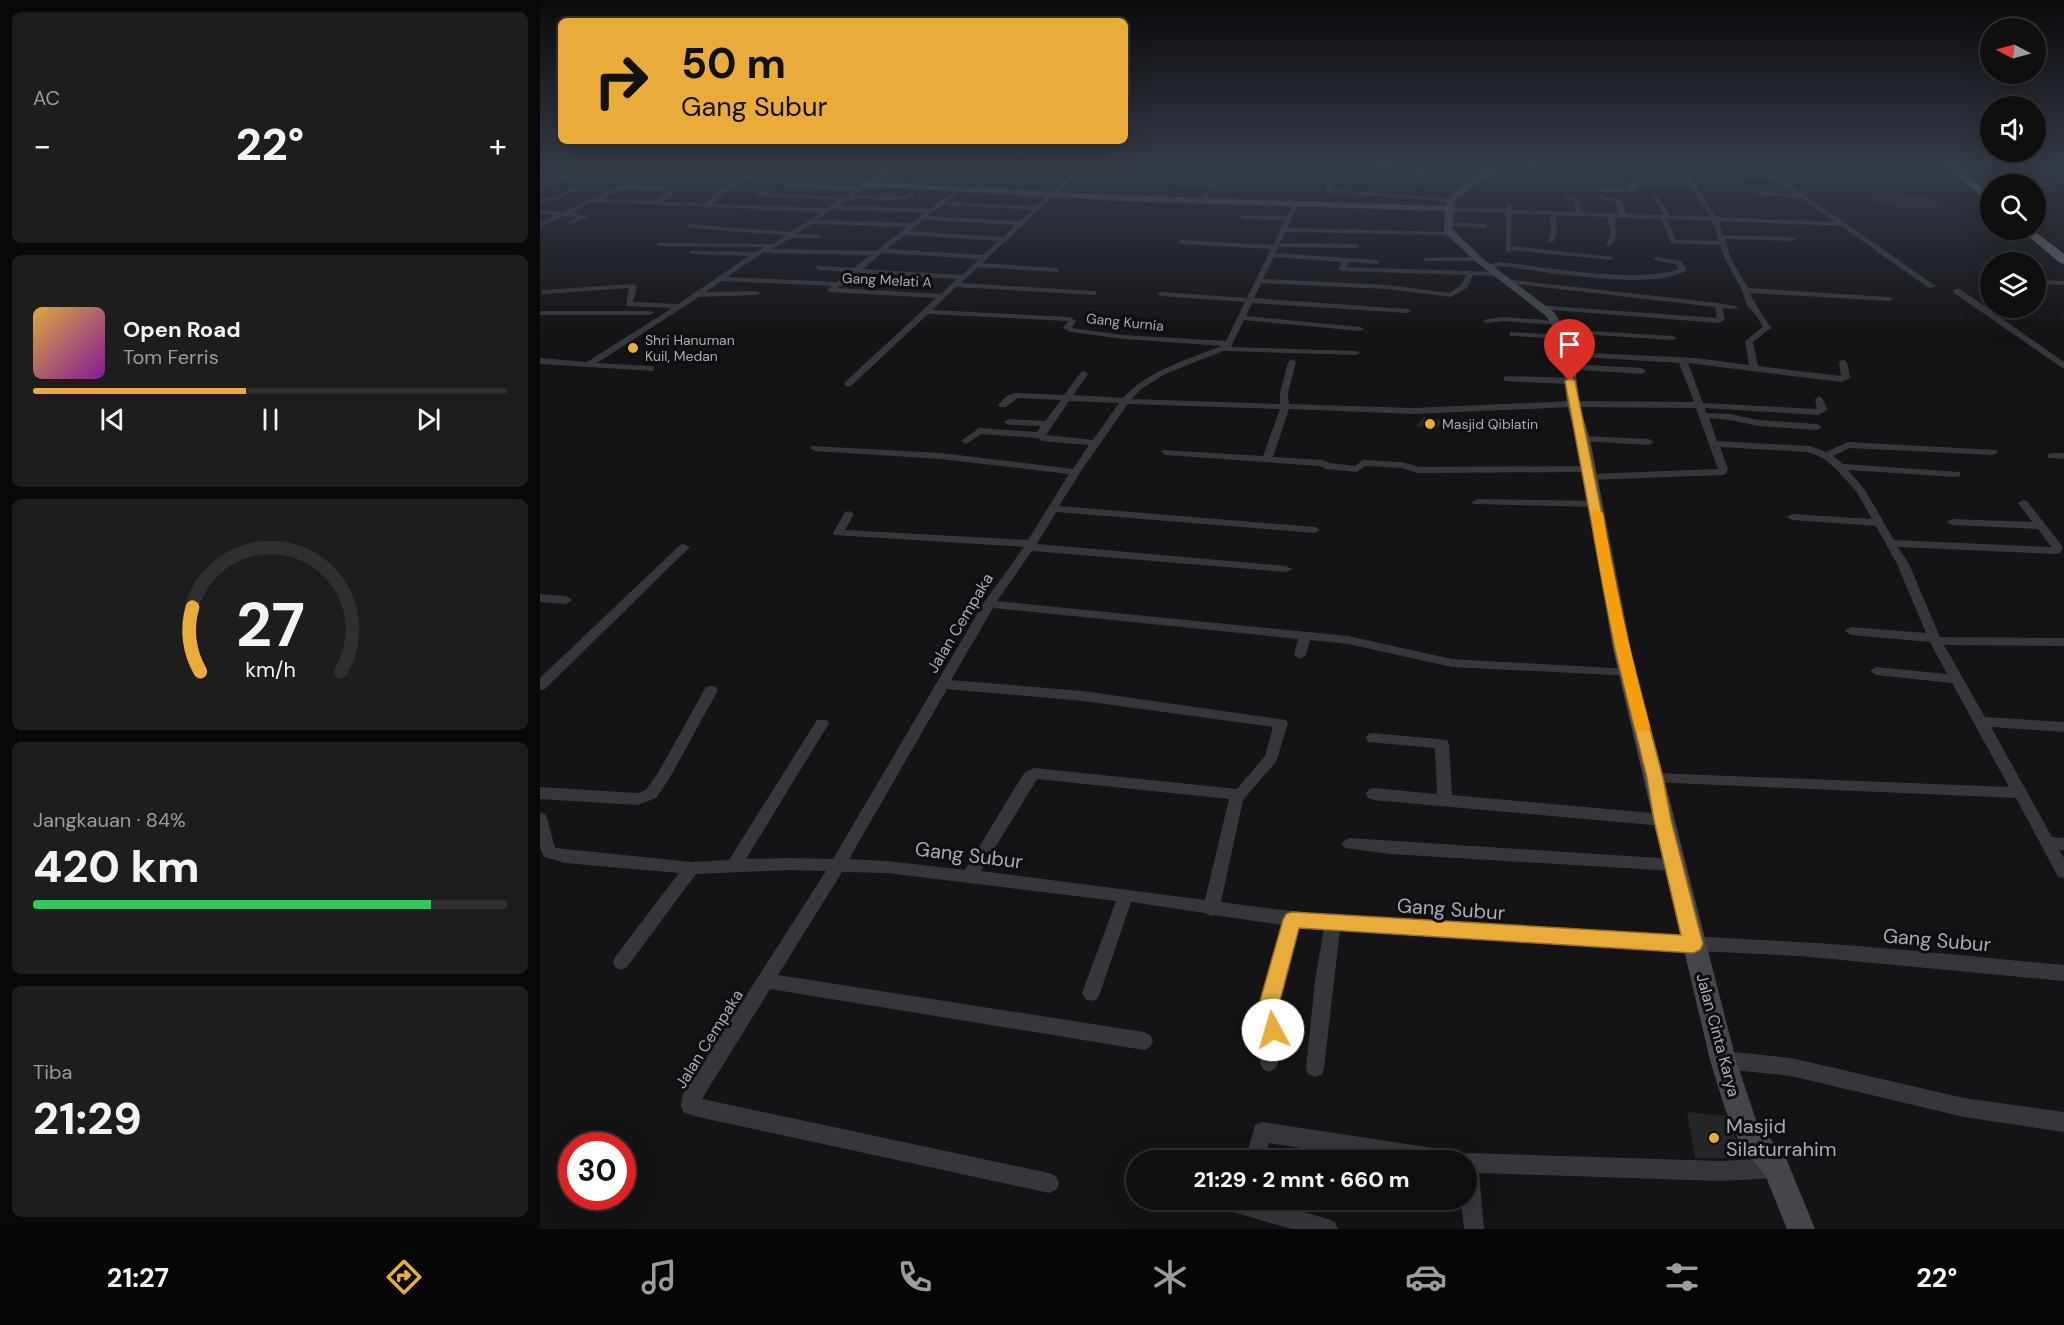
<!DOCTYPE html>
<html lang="id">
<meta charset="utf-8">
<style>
body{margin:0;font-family:"DM Sans",sans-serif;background:#1d1d1e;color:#f1f3f6;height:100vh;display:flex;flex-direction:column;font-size:22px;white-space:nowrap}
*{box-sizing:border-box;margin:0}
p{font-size:20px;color:#9b9c9f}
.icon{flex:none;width:33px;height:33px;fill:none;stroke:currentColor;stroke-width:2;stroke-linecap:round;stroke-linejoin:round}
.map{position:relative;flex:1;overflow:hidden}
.details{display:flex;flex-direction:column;gap:12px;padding:12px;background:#080809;width:540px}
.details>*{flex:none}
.guide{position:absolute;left:18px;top:18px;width:570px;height:126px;border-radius:9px;box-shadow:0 6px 24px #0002,0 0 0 2px #2f2f30;background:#e9ac3a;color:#111;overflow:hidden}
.needle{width:39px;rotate:276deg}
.buttons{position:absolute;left:1440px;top:18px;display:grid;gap:12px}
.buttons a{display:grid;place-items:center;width:66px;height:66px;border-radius:50%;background:#0f0f10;box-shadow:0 6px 24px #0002,0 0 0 2px #2f2f30;font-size:30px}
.speed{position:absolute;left:18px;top:1132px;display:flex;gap:12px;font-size:30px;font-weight:700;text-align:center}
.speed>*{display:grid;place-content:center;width:78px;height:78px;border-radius:50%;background:#0f0f10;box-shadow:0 6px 24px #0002,0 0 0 2px #2f2f30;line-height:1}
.speed .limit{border:9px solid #d22;background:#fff;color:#111}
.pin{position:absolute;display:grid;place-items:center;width:51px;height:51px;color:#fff;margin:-62px -26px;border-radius:50% 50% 50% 0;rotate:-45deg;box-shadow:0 0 6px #0007}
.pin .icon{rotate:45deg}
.me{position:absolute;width:66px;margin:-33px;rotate:354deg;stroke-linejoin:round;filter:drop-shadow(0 0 4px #0008)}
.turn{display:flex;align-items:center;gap:21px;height:126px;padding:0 24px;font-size:27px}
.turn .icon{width:78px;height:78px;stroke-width:2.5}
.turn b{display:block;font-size:42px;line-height:51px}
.big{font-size:45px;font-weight:800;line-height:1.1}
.details .widget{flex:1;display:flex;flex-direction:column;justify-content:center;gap:9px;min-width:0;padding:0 21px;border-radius:9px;background:#1d1d1e}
.details .dial{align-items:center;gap:0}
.dial svg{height:156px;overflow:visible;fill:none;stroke:#2f2f30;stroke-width:7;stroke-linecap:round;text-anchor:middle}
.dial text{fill:#f1f3f6;stroke:none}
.song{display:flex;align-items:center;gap:18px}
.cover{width:72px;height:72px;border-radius:9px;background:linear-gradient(135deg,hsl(40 70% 55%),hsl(290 70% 35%))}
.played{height:6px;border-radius:3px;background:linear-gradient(90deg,#e9ac3a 45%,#2f2f30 45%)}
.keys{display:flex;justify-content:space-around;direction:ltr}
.heat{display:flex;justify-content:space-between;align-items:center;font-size:33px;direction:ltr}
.charge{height:9px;border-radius:4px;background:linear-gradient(90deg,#34c759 84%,#2f2f30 0)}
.trip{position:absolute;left:586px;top:1150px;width:351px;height:60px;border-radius:30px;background:#0f0f10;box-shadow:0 6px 24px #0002,0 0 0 2px #2f2f30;font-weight:800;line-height:60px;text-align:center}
.tab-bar{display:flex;height:96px;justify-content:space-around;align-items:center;background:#060606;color:#9b9c9f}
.tab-bar .icon{width:42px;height:42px}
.tab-bar .on{color:#e9ac3a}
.tab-bar b{font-size:27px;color:#f1f3f6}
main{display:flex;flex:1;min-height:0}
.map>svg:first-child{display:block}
.green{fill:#1b211c}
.building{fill:#242527}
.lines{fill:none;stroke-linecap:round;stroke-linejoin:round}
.street{fill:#36373b;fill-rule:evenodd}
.secondary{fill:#44464b;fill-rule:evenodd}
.highway{fill:#62656c;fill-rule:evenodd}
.route{fill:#e9ac3a;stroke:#977026;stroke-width:1.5}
.slow{fill:#f59e0b}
.poi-dot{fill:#e9ac3a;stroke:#0f0f11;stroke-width:2}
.labels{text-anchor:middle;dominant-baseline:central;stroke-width:6;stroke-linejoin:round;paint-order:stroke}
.far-street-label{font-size:14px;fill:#a7acb6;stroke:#0f0f11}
.far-poi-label{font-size:14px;fill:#a7acb6;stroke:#0f0f11;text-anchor:start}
.street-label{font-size:16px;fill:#a7acb6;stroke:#0f0f11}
.near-street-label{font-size:20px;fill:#a7acb6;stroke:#0f0f11}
.near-poi-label{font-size:20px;fill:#a7acb6;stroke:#0f0f11;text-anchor:start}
</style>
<main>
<section class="details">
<div class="widget"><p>AC</p>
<div class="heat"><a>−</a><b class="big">22°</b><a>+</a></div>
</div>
<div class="widget">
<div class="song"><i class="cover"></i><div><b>Open Road</b><p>Tom Ferris</p></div></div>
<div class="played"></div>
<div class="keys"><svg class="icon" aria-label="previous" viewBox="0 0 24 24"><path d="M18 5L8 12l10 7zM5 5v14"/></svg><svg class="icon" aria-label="pause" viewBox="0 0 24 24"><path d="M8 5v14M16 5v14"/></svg><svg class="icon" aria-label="next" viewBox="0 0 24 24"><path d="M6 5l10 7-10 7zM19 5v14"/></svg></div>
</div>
<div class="widget dial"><svg viewBox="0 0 100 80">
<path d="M14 69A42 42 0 1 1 86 69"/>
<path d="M14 69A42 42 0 0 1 10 36" stroke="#e9ac3a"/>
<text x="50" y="56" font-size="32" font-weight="700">27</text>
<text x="50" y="72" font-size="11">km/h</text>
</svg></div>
<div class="widget"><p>Jangkauan · 84%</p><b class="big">420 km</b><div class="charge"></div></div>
<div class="widget"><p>Tiba</p><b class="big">21:29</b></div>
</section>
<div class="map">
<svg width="1524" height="1229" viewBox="0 0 1524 1229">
<rect width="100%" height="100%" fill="#141416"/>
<path class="green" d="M1466,173L1524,175V193L1496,192V184H1481Z"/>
<path class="building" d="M1326,192L1391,194L1408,209L1340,206Z
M884,417L903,421L896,430L876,426Z
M1147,1112L1186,1116L1198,1143L1201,1158H1155Z"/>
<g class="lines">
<path class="street" d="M44,165H51L0,191V187Z
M229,165L231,168L186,191L173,204L287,208L298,200L218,196L215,194L218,192L303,197L315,190L244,188L241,186L244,184L320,186L327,182L329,185L314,195L362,196L372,192L375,194C353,209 322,190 299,205L390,209L418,188L420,191L407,202L496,206L541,165H547L442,263L515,268H518V272L438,267L421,283L553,291H556V295L416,287L392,310L530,317L536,321L532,328L584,335L686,341L705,302L621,296L617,294L621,292L707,298L731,249L641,244L638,242L641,240L733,245L745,220L703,219L701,218V216H747L753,203L756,201L759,203L747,228L911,232V234L909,235L745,232L740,243L816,244L819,246L816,248L739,247L735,253L837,260L840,262L837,264L809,262L806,267L959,272L963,274L959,276L933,275L927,288L911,297L847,289L721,283L714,298L867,309L871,311L867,313L712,303L706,316L820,327L824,329L820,331L704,320L691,347L816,351L820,353L816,355L683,351L625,374L601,389L592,399L740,404V393L748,362L752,359L756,362L748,393L749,404L874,408L1033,401L1154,402L1139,363L1028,356L1024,354L1028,352L1156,358L1209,365L1205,341L1223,327L1216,315L1207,306L1202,290L1185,259L1180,245L1131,243L1121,219L1074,217C1076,228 1080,239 1069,246L1066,244L1071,234L1067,217L1016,215L1017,231L1014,241L1011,243L1008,241L1011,231L1010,215L972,213L971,246L1073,257V259L1071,260L971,250L970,252H966V213L908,211L906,210V208L966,209V205L969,203L972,205V210L1035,212V201L1024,199L1026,196L1040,199L1041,212L1079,214L1076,202L1061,199L1058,195L1061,193L1065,197L1081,200L1086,214L1124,215L1111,193L1114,191L1131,216L1170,217L1150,186H1094L1095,190L1092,192H1061L1058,190L1061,188H1089V184L1093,182H1148L1137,165H1143L1176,217L1295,222L1261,198L1214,194L1216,191L1255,194L1234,179L1167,176L1164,174L1167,172L1237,176L1396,286L1389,288L1301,226L1179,221L1183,235L1253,237L1256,239L1253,241L1185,239L1191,259L1208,288L1349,297L1353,299L1349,301L1210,293C1215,306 1224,316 1231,328L1213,342L1218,366L1301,376L1299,362L1303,359L1307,362L1310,378L1301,382L1148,363L1163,403L1277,409L1275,399L1279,396L1283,399L1287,410L1278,415L1165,408L1166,413L1190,414L1218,420L1277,424L1282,427L1277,430L1218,426L1190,420L1169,418L1177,441L1270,446L1286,452L1308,442L1456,450L1458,452L1453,455L1310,448L1293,456L1303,464L1420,472V476L1416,477L1308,470L1325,490L1354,540L1511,547L1498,529L1412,525L1407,522L1412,519L1492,522L1478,503L1483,500L1487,501L1523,547L1520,553L1516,554L1358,547L1369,564L1400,637L1524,638V646L1404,645L1445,717L1524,722V732L1451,727L1512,837L1524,838V850H1519L1524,858V878L1518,877L1476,798L1110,782L1108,778L1110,774L1115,773L1469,787L1412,683L1336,675L1330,671L1336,667L1407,674L1390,642L1311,635L1305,631L1311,627L1386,633L1357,564L1336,526L1252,520L1247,517L1252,514L1332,519L1316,491L1296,469L1283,458L1268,452L1180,447L1188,469L1186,474L1182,475L1049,480L1044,477L1049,474L1178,469L1156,408L1033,407L874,414L749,409L733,457L783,460L789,463L815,466L823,460L862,462L879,467L1048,466L1053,469L1048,472L878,473L861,468L825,466L817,472L786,469L780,466L626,455L621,452L623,450L723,456L740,409L588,404L543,468L519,506L775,527L780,530L775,533L516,512L497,544L746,566L752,569L746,572L492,551L457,601L808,636L912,659L1089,669L1094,670L1095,673L1094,676L912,667L808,644L770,640L766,655L760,659L754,655L758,639L453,608L411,680L543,691L746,720L748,723L736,762L703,800L681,902C871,929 1066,930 1258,942C1347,947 1435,957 1524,965V981L1260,956L990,943L800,929L784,1068L782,1074L775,1077L768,1074L766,1068L775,981L784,928L758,926L737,1008L742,1028L738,1063L735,1069L729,1072L723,1069L720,1063L724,1028L719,1008L742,925L674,915L671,916L665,913L591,902L560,993L557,999L551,1001L545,999L542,993L576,901L347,873L302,872L238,975L604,1032L610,1035L613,1041L610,1047L604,1050L230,989L162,1099L509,1173L516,1176L519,1183L516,1190L509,1193L158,1117L143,1112L141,1105L143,1094L286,871L249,870L156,874L87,967L81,970L75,967L73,962L75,957L139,873L25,863L4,857L0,848V812L5,814L7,818L15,848L152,862L189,860L277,720H287L289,723L206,859L249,858L293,859L443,604L484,547L294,535L293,533L305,512L309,511L314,514L305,530L488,540L529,474L401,459L275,451L270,448L272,446L401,453L533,469L549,445L503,441L497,438L441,434L426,444L421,441L439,428L497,432L501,426L469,425L464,422L469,419L505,421L521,400L478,398L466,407H460L458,405L467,396L474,393L524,395L541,372L544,371L548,374L533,395L583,398C609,370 646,360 682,346L584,339L530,332L523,328L528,321L388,314L311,386L308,387L304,384L305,382L396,298L288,292L287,290L292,286L182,281L166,292L216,291L220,293L216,295L159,297L57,363L111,366L114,367V371L0,364V358L47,362L132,308L86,306L89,288L5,294H2V290L93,284L97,286L93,302L138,304L209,256L152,254L150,253V251L215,252L225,247L119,246L117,245V243L233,244L246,235L149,228L146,226L149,224L251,232L282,212L53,202L31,213L49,216L33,224L28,223L38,217L24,216L0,227V223L16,215L0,214V210L22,212L81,185L121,186L124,188L121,190L82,189L60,199L113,201L137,187L139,190L121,202L166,203L182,189ZM403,205L492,210L480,221L388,216ZM294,209L385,213L372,223L277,220ZM1127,219L1172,221L1179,241L1136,240ZM384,220L476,225L463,237L369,231ZM272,224L367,227L336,251L232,249L251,238H281L282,237L279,235L256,234ZM365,235L458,241L443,255L347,249ZM224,252L226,253L331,255L314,268L277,266L276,268L280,270L309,272L297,282L187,277ZM342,253L439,259L422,275L323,269ZM734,257L802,262L798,269L802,271L926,275L921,285L910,293L847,285L723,279ZM318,273L417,279L401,294L298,288ZM529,401L579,403L553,440L506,435ZM407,689L543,701L733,727L725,756L697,789L494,768L484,773L425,870L347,861L309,859ZM497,779L689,799L665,900L441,871Z
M270,165H352L392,169L389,171L273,167Z
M460,165H466L438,192H434V190Z
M686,165H692L664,202L661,200L671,187L615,184L612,182L615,180L673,183L678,177L621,175L618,173L621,171L680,173Z
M836,165L946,173L949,175L946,177L885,172L881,185L878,187L875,185L879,172L834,168Z
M974,165L1037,169L1040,171L1037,173L1000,171Z
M1186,165H1228L1225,167H1189Z
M1497,165H1524V168L1500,167Z
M792,174L795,176L791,189L911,198L914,200L911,202L786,192L789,176Z
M34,187L36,190L18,200L0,202V198L15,197Z
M907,222L945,224L948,226L945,228L905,225V223Z
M1116,257L1141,261L1147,270C1115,292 1000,271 960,266L948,268L944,266L960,262C1006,267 1097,284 1139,269L1136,264L1114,260V258Z
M886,258L938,257L941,259L938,261H884L883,260Z
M963,279L1178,303L1199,307L1195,309L1182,308L1185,319L1179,323L1000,309H997V305L1177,318L1175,307L966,283H963Z
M1496,280L1524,281V285L1496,284Z
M1414,289H1420L1524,362V369L1414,293Z
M0,311H110L114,313L110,315H0Z
M964,317L1018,321L1022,323L1018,325L964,321L947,323L943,321L947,319Z
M1018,329L1133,336L1137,338L1133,340L1021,333H1018Z
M970,332L1023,335L1027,337L1023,339L973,336H970Z
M1029,364L1102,368L1106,371L1102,374L1026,369V365Z
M967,376L1030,378L1034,381L1030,384L964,381V377Z
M1043,436L1109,439L1114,442L1109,445L1040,441V437Z
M1511,453H1524V459L1508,458V454Z
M937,499L1056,501L1061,504L1056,507L933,504L932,502Z
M144,544L150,547L148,549L5,689L0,690V678L140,545Z
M0,594L26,596L32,600L26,604L0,602Z
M171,686L176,687L178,690L128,781L116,798L98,805L0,799V787L97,793L106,790L118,773L166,687Z
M833,733L907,740L909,744L912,795L1123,814L1128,816L1130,820L1128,824L1123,826L833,800L828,798L826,794L828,790L833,788L897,794L895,748L828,742L826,738L828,734Z
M810,838L1134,859L1140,861L1142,865L1140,869L1134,871L850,854L805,848L802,844L805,840Z
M1183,1051L1251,1058L1424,1098L1524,1112V1132L1424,1117L1251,1076L1183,1069L1177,1066L1174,1060L1177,1054Z
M722,1122L913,1151L921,1156L928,1153L1181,1161L1235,1158L1242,1161L1245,1168L1242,1175L1235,1178L1181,1181L939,1173L944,1229H924L921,1200H927V1161H848L729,1143L725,1161H705L715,1125Z
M676,1200H722L788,1219L795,1222L798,1229H752L686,1210L679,1207Z"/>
<path class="secondary" d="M350,165H359L335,182L578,195L906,206C908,189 953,165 970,165L929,189L915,201L912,229L941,257L1014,312L1026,331L1034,354L1039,404L1050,439L1091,649L1196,1060L1217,1123L1246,1158L1275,1229H1247L1226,1177L1199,1141L1185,1109L1170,1060L1073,649L1036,439L1027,404L1022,354L1016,331L1006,316L935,261L904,232L905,211L578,201L324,186V182Z"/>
<path class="highway" d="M1405,165H1416L1450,194V202L1446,201Z
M1481,230H1493L1524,254V264L1520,263Z"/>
</g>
<linearGradient id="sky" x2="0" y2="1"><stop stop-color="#0b0b0c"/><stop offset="0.49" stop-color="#343a47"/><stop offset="1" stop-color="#343a47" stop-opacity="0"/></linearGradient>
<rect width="1524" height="337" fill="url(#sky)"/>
<path class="route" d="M1030,378L1035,381L1089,649L1123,778L1131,820L1163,944L1160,950L1153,953L759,928L738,1008L743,1030L740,1036L733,1039L726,1036L718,1008L743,920L746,914L752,912L1141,935L1114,820L1107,778L1075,649L1025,381Z"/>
<path class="slow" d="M1057,510L1063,513C1075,586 1091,656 1110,727L1108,731H1097L1095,727C1077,656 1061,586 1051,513Z"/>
<g class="poi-dot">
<circle cx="93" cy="348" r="6"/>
<circle cx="890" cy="424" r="6"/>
<circle cx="1174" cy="1138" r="6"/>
</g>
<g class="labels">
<g class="far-street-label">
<text transform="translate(347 280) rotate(3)">Gang Melati A</text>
<text transform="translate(585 322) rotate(6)">Gang Kurnia</text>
</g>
<g class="far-poi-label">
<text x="105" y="340">Shri Hanuman<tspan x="105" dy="16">Kuil, Medan</tspan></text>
<text x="902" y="424">Masjid Qiblatin</text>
</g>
<g class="street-label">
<text transform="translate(420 623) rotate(-59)">Jalan Cempaka</text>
<text transform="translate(1178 1035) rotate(75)">Jalan Cinta Karya</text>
<text transform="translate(169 1039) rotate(-58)">Jalan Cempaka</text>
</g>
<g class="near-street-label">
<text transform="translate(429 855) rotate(7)">Gang Subur</text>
<text transform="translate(911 909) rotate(4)">Gang Subur</text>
<text transform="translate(1397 940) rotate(5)">Gang Subur</text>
</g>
<g class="near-poi-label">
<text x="1186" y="1126">Masjid<tspan x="1186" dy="23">Silaturrahim</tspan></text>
</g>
</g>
</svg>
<div class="buttons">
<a><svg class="needle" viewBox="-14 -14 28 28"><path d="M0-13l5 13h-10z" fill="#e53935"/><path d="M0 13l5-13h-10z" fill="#9b9c9f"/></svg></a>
<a><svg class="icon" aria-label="sound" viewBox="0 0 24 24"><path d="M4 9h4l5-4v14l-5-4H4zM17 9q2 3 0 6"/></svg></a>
<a><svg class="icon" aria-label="search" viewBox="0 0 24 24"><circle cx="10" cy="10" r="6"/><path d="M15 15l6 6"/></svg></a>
<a><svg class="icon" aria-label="layers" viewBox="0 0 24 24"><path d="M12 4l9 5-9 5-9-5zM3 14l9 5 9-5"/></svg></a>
</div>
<div class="speed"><div class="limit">30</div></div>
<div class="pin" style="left:1030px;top:381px;background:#d93025"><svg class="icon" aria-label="arrive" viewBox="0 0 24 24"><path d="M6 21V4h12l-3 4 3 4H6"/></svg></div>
<svg class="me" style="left:733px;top:1030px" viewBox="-20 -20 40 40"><circle r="19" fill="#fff"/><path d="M0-13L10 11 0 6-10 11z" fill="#e9ac3a"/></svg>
<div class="trip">21:29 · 2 mnt · 660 m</div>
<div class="guide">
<div class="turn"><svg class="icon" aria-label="right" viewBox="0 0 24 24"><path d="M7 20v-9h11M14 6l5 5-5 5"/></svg><div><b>50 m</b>Gang Subur</div></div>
</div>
</div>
</main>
<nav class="tab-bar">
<b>21:27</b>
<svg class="icon on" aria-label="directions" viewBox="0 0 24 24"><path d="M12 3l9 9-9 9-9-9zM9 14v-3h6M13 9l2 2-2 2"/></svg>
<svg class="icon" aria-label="music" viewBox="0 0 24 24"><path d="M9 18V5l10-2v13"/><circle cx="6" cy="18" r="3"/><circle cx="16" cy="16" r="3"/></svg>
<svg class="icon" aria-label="phone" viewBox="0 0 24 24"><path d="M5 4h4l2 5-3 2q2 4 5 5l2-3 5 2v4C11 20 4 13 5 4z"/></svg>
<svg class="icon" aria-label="climate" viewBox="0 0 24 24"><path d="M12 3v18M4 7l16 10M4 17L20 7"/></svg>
<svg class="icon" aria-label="car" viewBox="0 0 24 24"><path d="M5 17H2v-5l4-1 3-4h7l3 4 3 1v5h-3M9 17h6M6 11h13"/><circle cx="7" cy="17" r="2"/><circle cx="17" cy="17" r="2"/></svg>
<svg class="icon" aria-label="filters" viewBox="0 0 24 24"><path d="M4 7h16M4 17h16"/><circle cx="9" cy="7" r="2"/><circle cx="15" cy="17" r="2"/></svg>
<b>22°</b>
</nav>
